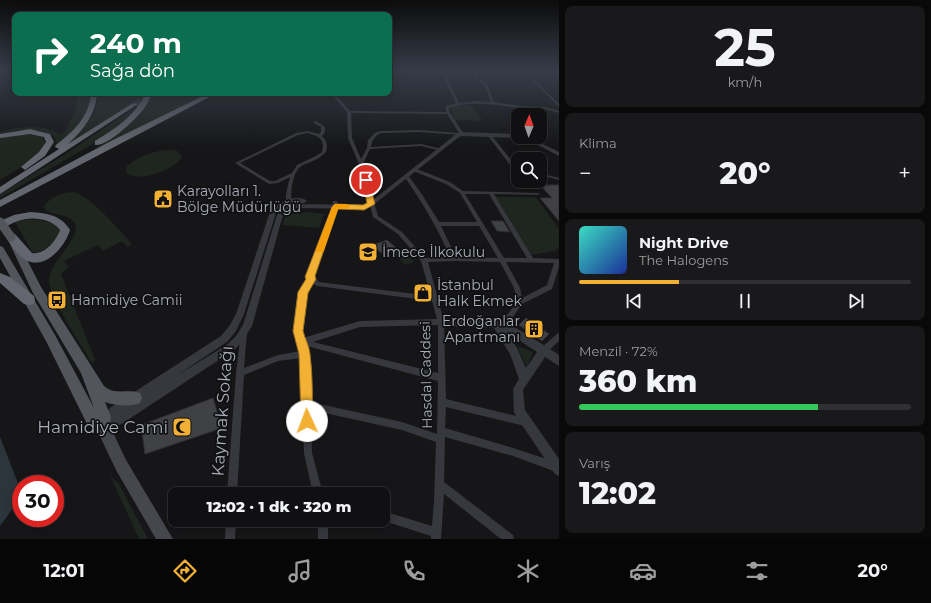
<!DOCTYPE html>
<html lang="tr">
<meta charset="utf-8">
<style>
body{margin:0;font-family:Montserrat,sans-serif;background:#19191b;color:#f1f3f6;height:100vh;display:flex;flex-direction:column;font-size:15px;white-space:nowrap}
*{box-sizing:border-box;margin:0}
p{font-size:13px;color:#9c9d9f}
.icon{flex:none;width:22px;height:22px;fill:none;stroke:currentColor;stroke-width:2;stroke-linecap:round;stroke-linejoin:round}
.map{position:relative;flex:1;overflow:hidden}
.drawer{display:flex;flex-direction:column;gap:6px;padding:6px;background:#09090a;width:372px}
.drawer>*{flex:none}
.banner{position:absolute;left:12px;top:12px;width:380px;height:84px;border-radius:8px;box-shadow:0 2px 10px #0003,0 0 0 1px #303032;background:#0b6e4f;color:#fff;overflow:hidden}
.needle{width:26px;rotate:2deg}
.fabs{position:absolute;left:511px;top:108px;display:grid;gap:8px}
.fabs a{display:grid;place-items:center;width:36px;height:36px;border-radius:8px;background:#101012;box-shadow:0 2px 10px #0003,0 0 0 1px #303032;font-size:20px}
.speed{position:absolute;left:12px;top:475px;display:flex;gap:8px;font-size:20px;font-weight:700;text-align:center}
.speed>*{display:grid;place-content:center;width:52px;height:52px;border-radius:50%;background:#101012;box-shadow:0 2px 10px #0003,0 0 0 1px #303032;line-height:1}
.speed .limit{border:6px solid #d22;background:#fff;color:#111}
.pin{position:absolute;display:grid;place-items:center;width:34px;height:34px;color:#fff;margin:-17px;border:2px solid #fff;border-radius:50%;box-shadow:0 1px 4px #0007}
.me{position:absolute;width:44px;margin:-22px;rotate:358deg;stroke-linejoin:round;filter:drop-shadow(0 0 3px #0008)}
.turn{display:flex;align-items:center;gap:14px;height:84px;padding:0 12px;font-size:18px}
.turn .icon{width:52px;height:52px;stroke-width:2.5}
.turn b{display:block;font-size:28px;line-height:34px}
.big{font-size:30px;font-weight:800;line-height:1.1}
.drawer .tile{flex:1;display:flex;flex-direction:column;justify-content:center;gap:6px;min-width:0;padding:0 14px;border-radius:8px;background:#19191b}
.drawer .dial{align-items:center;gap:0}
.dial b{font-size:52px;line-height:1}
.song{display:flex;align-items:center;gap:12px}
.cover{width:48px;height:48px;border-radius:6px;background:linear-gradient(135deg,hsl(170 70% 55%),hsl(230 70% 35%))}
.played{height:4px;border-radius:2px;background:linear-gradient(90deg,#f2b134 30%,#303032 30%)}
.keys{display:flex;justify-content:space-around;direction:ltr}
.heat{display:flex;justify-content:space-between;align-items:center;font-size:22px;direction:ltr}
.charge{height:6px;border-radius:3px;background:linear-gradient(90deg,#34c759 72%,#303032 0)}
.trip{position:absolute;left:168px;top:487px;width:222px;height:40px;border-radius:8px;background:#101012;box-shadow:0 2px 10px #0003,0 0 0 1px #303032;font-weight:800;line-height:40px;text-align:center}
.dock{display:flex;height:64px;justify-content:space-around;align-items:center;background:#060607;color:#9c9d9f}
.dock .icon{width:28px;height:28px}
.dock .current{color:#f2b134}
.dock b{font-size:18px;color:#f1f3f6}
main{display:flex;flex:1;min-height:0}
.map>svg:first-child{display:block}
.green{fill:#1e261f}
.water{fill:#2c353c}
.building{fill:#404145;stroke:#303034}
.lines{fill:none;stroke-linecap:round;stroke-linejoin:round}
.motorway-tunnel{stroke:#333438;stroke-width:6;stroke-dasharray:6 3.5;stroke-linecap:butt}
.minor{fill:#37383d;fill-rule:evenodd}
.tertiary{fill:#37383d;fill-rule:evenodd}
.secondary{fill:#45474d;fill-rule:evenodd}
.primary{fill:#53555c;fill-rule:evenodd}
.motorway{fill:#63666e;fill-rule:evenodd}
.primary-bridge{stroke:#53555c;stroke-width:9}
.route{fill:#f2b134;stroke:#9d7322}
.slow{fill:#f59e0b}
.labels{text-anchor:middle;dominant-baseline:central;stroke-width:3.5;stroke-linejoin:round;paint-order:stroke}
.poi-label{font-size:14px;fill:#a8adb8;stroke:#111113;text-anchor:start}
.street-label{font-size:14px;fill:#a8adb8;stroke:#111113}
.near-street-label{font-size:17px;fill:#a8adb8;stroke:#111113}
.near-poi-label{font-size:17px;fill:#a8adb8;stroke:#111113;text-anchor:end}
</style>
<main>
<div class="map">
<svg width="559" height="539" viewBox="0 0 559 539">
<rect width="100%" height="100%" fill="#161618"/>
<path class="green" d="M78,93L91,94C89,118 72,133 53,147L56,142L55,137C39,126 18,129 0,134V132C18,127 44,124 60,134L64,133L76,109Z
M98,93H145C141,110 123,123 110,134L0,198V194L61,157L139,105L134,103L59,150C75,136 100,118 98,93Z
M153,93H211L68,164C97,147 142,126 153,93Z
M459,105L472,106L483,121L455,120L451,108Z
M32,134L43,137L45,143C36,160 16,170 0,180V137Z
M172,150L177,151L182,156C179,168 136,185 126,172L127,166C138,156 158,149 172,150Z
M73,192C91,196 119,230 132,244L128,247L122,241L103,251L98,245L64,261L69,267L61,274L95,360L92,363C81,345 51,300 49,281C48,261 88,234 72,220C65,214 54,215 46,211L44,206C51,197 62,192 73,192Z
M496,197H536L559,229V247L555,251L531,255Z
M309,212L324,214L319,228L283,225L285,216L294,213Z
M21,220C34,219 49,219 59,228V235L48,250L34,253L31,250L15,222Z
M400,248L414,262L405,265L392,251Z
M517,346L533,352L527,367Z
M110,475L119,484L148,539H139Z"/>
<path class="water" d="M0,437L21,491V497L0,526Z"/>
<path class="building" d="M540,185H559V221L540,198H552Z
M491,221H503L510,232L497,231Z
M387,240L395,247L381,253L373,245Z
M526,318L549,334L542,341L519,325Z
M213,398L222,428L145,454L141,425Z"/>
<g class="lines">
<path class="motorway-tunnel" d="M135,104L155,93"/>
<path class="minor" d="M441,71H444L459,103L475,101L491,102L484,84L476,79L473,71H475L478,78L487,84L494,102L522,106L545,107L559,111V113L545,109L524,108L525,115H521L520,108C496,105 472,100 449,108V111L464,134L463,135L418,132L382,133C375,135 372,140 371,147L421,144L442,149V151L421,146L370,149L363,164L378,216L402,232L425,258L450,257C438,228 422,202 404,176V175H408L423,196L439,222H477L460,193L446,184L413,171V169H417L450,182L463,191L538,193L540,194L538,195L494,194L533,258L559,259V267L552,289L522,304L512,318L499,326L497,327L495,326L494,324L495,322L508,314L517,302L514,288L500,262L454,261L428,262L444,322L446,399L525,418L528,419L529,422L528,425L525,426L446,407L445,428L513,448L559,463V473L513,456L445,437L444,482L513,535L514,539H501L444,494L441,539H431V536L381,520H383V511L432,526L434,500L436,442L402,430L311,410L312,453L323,494H313L304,453L301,358L278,361L244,375L237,494H227L236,373L241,332L242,330L244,329L246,330L247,332L244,368L278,355L301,351L299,344L296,340L295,331L300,292L308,279L307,277L332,207L333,201H337L338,207L313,276L319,282L431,296L421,261L398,234L373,217L361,169L348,138L347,112L330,93H334L350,111L446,112V106L456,103ZM351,113L447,114L459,133L418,130L382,131L376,132L368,140L367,148L361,159L352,138ZM465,194H489L527,258H504ZM441,226H479L498,258L456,257ZM506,262L554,263L547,285L522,298L520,288ZM312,283L317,286L432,301L437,319L360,321L303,338L301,331L306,293ZM438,325V373L313,342L360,327ZM307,346L438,381L437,434L402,422L310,402L309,354Z
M531,71H533L535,80L559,104V107L533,81Z
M314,121H316L325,127V132L322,136C327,141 328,145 326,152C322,156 318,159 313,161C309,163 303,164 299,168C292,175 289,198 293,207L290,209L288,208C283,198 288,187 290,177L278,183L269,184L235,163L296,133L308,131L319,134L321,132V127L314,123ZM308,133C319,137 325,138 322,152L316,156L297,165L292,173L275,181H270L240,163L298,135Z
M489,135H491L517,167L518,168V170L513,169L489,137Z
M540,173L559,178V180L540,175Z
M559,333V341L547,352L544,353L541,352L540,350L541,348L557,334Z
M226,520H236L235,539H225Z
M318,520H328V539H318Z"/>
<path class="tertiary" d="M462,132L518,134V137H520L518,138L463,136L459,137L373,205L366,209L297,208L286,212L283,215L252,326L242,342L234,350L123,423L103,433L99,431L97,427L100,420L111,407L221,336L230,325L236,314L270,212C276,203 297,193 307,201C298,208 288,199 276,213L244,314L236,331L227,342L176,376L228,344L236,336L243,325L277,215L282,208L297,204L363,205L369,203L455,135Z
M522,137H529L559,152V156Z
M441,318L497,320L516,328L547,347L559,355V366L545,357L523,390L525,410L559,459V476L555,474L516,416L514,412L513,389L519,379L510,354L494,328L441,326L438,325L436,322L438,319ZM508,333L537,352L526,368L517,348Z"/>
<path class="secondary" d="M103,421L108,422L126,460L173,539H156L116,470L98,432L97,427L98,422Z"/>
<path class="primary" d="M15,241L18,242L41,287L104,386C115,396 128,388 140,393L142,398L140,403C129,407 116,406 105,402L111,417L108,432L103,434L87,424L47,343L0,258V246L3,247L55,335L94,408L81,373L33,293L10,244Z"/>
<path class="motorway" d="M91,93H97C96,115 83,130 68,144L133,103L138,104L0,194V187L59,149L55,147L56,145C74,131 89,117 91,93Z
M146,93H152C150,99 147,105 143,110C136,119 107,147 95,145V141C116,128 135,116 146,93Z
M209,93H217L0,207V200L111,141Z
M30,129L50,134L54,142L45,156L25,170L21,167L39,152L46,142L44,137L30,134L0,138V134Z
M30,212C47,213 61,215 70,230C65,247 44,272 24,259C19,256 8,242 6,237L7,234H15L32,253C45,255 56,241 60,230C52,218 30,216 18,221C12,223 6,227 0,229V221L14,215Z
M0,273L10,277L34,296L35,300L34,304L29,305L24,304L0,283Z"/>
<path class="primary-bridge" d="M0,222L11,237"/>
</g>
<linearGradient id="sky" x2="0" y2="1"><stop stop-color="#0c0c0d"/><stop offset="0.48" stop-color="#363c48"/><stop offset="1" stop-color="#363c48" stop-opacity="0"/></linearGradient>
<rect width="559" height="147" fill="url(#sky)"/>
<path class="route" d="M366,178L369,180L375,204L364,210L338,209L315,276L316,279L308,293L303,331C305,339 309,345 310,354C313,376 312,399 313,421L312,425L307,427L303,425L301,421L299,354L293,331L298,292L306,279L305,277L332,207L335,204L363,205L367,203L362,180Z"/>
<path class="slow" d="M335,204H347L350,207L347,209H338L324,250L323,252H317L316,250L332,207Z"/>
<defs>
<symbol id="civic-square" viewBox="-11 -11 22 22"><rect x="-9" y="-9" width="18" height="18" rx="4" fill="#f2b134" stroke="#111113"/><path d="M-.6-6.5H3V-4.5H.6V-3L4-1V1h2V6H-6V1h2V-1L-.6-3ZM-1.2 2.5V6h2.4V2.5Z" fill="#111"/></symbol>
<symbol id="school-square" viewBox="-11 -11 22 22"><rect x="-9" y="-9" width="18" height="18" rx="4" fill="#f2b134" stroke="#111113"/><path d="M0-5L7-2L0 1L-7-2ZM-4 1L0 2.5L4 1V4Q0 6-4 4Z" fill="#111"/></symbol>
<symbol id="shop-square" viewBox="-11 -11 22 22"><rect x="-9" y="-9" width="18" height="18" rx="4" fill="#f2b134" stroke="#111113"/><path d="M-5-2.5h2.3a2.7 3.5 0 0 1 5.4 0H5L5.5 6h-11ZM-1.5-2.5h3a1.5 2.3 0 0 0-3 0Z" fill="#111"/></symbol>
<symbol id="bus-square" viewBox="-11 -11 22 22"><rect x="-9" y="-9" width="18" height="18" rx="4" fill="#f2b134" stroke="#111113"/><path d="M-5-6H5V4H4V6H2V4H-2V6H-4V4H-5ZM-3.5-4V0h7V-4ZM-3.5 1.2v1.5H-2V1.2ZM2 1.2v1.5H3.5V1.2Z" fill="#111"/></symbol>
<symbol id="building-square" viewBox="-11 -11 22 22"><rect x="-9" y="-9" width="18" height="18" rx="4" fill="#f2b134" stroke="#111113"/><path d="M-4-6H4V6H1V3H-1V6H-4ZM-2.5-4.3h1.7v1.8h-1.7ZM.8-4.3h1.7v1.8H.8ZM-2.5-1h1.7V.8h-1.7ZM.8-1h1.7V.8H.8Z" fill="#111"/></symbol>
<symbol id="mosque-square" viewBox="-11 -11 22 22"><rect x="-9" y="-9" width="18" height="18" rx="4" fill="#f2b134" stroke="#111113"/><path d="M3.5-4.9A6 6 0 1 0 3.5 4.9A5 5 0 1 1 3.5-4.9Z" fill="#111"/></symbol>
</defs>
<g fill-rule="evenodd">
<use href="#civic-square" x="152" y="188" width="22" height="22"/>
<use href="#school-square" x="357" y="241" width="22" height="22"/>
<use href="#shop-square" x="412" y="282" width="22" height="22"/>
<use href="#bus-square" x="46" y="289" width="22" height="22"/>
<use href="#building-square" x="523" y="318" width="22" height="22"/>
<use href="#mosque-square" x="171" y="416" width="22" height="22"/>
</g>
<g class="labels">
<g class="poi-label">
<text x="177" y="191">Karayolları 1.<tspan x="177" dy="16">Bölge Müdürlüğü</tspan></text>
<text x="382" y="252">İmece İlkokulu</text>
<text x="437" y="285">İstanbul<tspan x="437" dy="16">Halk Ekmek</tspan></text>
<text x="71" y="300">Hamidiye Camii</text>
<text x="520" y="321" text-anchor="end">Erdoğanlar<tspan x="520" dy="16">Apartmanı</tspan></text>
</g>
<g class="street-label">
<text transform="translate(426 375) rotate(-91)">Hasdal Caddesi</text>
</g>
<g class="near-street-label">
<text transform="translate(222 411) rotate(-86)">Kaymak Sokağı</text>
</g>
<g class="near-poi-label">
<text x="168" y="427">Hamidiye Cami</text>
</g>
</g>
</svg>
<div class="fabs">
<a><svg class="needle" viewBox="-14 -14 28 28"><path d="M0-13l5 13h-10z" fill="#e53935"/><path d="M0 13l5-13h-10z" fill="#9c9d9f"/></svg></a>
<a><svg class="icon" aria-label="search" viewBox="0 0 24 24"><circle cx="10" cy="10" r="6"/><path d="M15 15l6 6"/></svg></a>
</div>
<div class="speed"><div class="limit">30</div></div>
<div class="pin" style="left:366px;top:180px;background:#d93025"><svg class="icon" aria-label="arrive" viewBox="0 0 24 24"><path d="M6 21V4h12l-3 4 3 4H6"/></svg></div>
<svg class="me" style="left:307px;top:421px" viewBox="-20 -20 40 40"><circle r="19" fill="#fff"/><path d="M0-13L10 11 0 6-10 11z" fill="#f2b134"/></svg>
<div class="trip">12:02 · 1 dk · 320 m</div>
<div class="banner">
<div class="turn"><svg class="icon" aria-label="right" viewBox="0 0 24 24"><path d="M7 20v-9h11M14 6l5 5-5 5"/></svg><div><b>240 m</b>Sağa dön</div></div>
</div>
</div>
<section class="drawer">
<div class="tile dial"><b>25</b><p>km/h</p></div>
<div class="tile"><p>Klima</p>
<div class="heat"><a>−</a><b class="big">20°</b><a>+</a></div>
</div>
<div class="tile">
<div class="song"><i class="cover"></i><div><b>Night Drive</b><p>The Halogens</p></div></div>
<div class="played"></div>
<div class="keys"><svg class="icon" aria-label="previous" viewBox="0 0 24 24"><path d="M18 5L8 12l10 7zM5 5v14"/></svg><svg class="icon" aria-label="pause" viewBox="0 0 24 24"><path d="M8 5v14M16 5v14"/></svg><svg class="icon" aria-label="next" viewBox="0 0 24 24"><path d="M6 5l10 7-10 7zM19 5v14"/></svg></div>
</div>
<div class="tile"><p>Menzil · 72%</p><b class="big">360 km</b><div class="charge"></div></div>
<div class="tile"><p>Varış</p><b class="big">12:02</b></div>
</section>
</main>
<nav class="dock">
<b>12:01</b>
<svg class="icon current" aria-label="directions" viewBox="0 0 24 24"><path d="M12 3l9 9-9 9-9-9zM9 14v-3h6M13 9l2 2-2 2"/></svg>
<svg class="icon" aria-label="music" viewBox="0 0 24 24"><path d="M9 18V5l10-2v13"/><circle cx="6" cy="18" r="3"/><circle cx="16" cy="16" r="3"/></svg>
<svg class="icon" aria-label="phone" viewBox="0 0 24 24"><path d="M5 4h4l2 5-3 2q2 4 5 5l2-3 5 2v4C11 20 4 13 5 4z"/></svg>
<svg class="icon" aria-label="climate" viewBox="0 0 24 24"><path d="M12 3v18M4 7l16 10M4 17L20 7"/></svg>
<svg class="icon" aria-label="car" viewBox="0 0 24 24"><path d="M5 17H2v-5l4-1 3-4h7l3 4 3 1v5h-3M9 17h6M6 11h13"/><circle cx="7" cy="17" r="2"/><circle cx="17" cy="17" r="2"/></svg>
<svg class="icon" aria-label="filters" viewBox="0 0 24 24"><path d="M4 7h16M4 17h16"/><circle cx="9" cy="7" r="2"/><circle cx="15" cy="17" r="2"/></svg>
<b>20°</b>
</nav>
